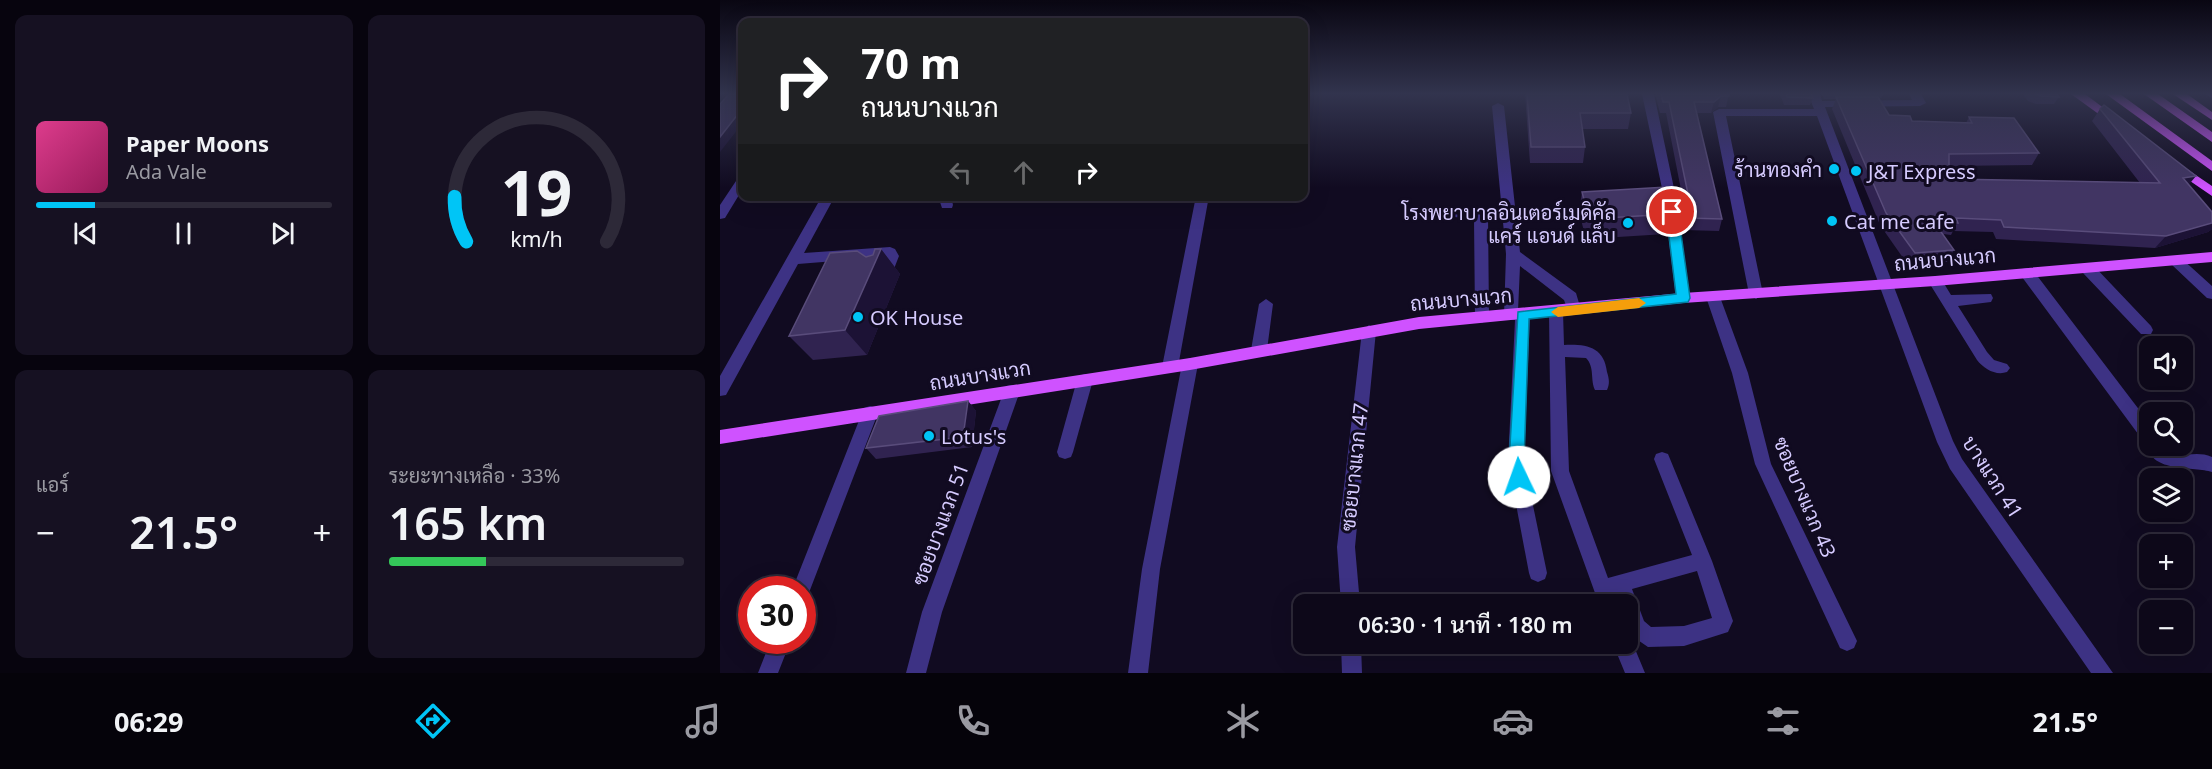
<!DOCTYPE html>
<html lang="th">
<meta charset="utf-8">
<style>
body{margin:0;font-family:"Noto Sans",Sarabun,sans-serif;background:#161122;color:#f1f3f6;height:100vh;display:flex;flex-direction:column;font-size:22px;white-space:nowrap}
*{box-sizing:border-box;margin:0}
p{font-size:20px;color:#9a9aa2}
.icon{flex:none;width:33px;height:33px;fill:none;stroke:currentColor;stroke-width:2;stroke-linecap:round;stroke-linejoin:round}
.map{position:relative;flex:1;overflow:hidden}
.side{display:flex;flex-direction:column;gap:15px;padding:15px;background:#07040e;width:720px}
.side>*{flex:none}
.hud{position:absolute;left:18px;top:18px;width:570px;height:183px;border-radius:12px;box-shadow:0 6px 24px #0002,0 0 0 2px #2d2938;background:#202124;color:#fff;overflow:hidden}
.buttons{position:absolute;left:1419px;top:336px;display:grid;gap:12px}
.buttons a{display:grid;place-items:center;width:54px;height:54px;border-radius:12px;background:#0d0819;box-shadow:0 6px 24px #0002,0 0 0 2px #2d2938;font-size:30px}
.speed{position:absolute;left:18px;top:576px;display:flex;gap:12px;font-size:30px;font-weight:700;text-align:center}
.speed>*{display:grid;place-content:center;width:78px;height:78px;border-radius:50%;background:#0d0819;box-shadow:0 6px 24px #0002,0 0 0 2px #2d2938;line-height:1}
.speed .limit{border:9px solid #d22;background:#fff;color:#111}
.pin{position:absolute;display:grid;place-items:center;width:51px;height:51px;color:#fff;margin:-26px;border:3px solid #fff;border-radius:50%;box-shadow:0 2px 6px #0007}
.me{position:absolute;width:66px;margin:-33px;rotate:357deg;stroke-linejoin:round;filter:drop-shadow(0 0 4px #0008)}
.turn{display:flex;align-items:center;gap:21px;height:126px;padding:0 24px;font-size:27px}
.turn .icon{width:78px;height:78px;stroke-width:2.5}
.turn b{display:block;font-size:42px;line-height:51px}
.lanes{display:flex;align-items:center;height:57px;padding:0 24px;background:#0003;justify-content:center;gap:30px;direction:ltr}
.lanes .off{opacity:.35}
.big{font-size:45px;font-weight:600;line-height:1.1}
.side .card{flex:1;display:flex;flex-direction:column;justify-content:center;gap:9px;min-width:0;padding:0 21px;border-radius:12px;background:#161122}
.side .dial{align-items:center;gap:0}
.dial svg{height:156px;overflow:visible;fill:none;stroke:#2d2938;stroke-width:7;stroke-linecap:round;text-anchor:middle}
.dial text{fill:#f1f3f6;stroke:none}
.song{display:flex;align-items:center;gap:18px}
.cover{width:72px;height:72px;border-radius:9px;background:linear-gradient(135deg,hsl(330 70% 55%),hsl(330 70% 35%))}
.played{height:6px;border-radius:3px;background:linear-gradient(90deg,#00c5f6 20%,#2d2938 20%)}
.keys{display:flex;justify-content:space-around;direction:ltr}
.heat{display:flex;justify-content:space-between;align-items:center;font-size:33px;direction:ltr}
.charge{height:9px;border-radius:4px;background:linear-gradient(90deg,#34c759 33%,#2d2938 0)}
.side .tiles{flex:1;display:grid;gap:15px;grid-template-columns:repeat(2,1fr)}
.trip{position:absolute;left:573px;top:594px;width:345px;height:60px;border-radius:12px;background:#0d0819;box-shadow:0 6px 24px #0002,0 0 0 2px #2d2938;font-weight:600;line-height:60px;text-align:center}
.dock{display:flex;height:96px;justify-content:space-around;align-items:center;background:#05030a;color:#9a9aa2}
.dock .icon{width:42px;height:42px}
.dock .on{color:#00c5f6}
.dock b{font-size:27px;color:#f1f3f6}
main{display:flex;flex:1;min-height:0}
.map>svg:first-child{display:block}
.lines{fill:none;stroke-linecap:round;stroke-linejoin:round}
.minor{fill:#3d3284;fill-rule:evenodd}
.major{fill:#cf52ff;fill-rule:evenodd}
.wall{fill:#302350}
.shaded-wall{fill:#1c1235}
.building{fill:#413563;stroke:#594c7b;stroke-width:1.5}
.route{fill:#00c5f6;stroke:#0080a0;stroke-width:1.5}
.slow{fill:#f59e0b}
.poi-dot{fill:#00c5f6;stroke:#110b21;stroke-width:2}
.labels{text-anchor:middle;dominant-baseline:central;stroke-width:6;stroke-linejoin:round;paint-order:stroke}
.poi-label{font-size:20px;fill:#d6cbff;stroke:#110b21;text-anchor:start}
.street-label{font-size:20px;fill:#d6cbff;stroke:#110b21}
</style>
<main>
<section class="side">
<div class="tiles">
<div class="card">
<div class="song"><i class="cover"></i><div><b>Paper Moons</b><p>Ada Vale</p></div></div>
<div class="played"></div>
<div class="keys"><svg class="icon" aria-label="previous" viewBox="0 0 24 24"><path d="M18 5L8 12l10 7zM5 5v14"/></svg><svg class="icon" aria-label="pause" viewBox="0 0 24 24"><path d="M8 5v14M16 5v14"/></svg><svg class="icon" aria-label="next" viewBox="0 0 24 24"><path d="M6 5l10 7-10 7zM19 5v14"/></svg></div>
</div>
<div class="card dial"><svg viewBox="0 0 100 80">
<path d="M14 69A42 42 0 1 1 86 69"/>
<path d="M14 69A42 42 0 0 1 8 46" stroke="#00c5f6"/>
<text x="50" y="56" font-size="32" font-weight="700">19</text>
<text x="50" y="72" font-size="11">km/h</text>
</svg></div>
<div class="card"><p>แอร์</p>
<div class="heat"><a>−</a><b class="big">21.5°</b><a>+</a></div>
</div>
<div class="card"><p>ระยะทางเหลือ · 33%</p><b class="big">165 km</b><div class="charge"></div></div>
</div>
</section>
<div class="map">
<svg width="1492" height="673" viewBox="0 0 1492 673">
<rect width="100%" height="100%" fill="#110b21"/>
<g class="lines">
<path class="minor" d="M922,94H934L955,193L970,298L963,303L956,298L943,193Z
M1088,94H1100L1102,101L1192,100L1189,94H1201L1206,103L1200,106L1105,107L1233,441L1242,459L1393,673H1371L1230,469L1217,442L1097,116H1006L1043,294L1036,299L1029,294L993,112L999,109H1094Z
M1485,94H1492V98Z
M778,103L784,106L800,252L856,293L861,310L854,315L849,314L844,300L800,266L798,311H808L810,315L804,462L827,573L825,579L818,582L811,579L809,573L788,462L795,320H786L784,316L786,254L772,106Z
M22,177V190L5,218L0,219V205L18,178Z
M102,196H115L84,253L170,247L175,249L179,256L170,279L165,280L158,275L165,257L78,264L6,395L0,396V376Z
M218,196H231L233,205L232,208H222Z
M476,196H489L458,367L455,371H445L442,367Z
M730,209L761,211L768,215L769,317L762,323L755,317L754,219L725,216L723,213Z
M1456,256L1461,258L1492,286V299L1487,298L1451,264L1449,261Z
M1368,264L1373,265L1431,326L1433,330L1431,334H1421L1363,273L1361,269Z
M1307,268L1312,269L1430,424V446H1446L1458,455C1471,455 1480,452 1492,457V472C1475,466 1427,473 1429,444L1424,442L1302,277L1300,273L1302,269Z
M1215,276L1220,277L1231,295L1271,294L1273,298L1271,302L1238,306L1267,352L1274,360L1287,364L1290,368L1287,372C1276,376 1264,369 1257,360L1208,281Z
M993,292L1000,297L1028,373L1051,464L1137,641L1134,648L1127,651L1120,648L1035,464L1012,373L986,297Z
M546,299L553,304L547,350L544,354H534L531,350L539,304Z
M836,307L843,312L844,345C867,344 884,347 887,372C889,378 890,384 887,390H875C870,380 875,367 866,358L845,357L849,471L888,578L972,555L934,459L936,454L942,452L948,454L992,561L1013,621L1008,632L964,646L928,647L909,634L908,604H899L895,594L897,604H879L831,471L829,312ZM977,571L992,618L964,626L931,627L924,621L912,589Z
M649,325L656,331L635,547L640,604H621L617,547L642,331Z
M470,358L475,360L478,364L440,569L428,673H408L422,569L462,364L465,360Z
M365,374L371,376L373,380L353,452L351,457L345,459L339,457L337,452L357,380L359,376Z
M292,385L298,386L300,391L222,612L206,673H186L202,612L284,391L286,386Z
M150,406L156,408L158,413L90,590L88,596L82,598V590H72L142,413L144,408Z
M908,636L910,637L925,673H905L893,644H908Z
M51,640H71L58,673H38Z
M621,644H641L642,673H622Z"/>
<path class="major" d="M1351,94H1365L1401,121L1395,125L1391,123Z
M1386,94H1400L1492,161V171Z
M1424,94H1438L1492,132V142Z
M1453,94H1467L1492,112V120Z
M1458,163L1492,186V196L1454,170V164Z
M1492,252V262L1215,286L963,303L699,329L470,370L0,444V430L470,358L699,317L963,293L1215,276Z"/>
</g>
<path class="wall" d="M805,94H907L911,113L908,129H862L865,147L863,163H810Z
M935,94H1009L1006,107H998L991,113H977L1002,219L999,231L963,230L959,206L962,195L946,113H940Z
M1060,94H1091L1093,98L1090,105H1064Z
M1102,94H1163L1161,98H1159L1169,115L1192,121L1246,123L1249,117L1319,153L1312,165L1229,166V179L1420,183L1372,121L1380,109L1468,185L1492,212V229L1488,232L1435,248L1276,239L1273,232L1233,231L1231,235L1223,234L1234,250L1227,262L1188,265L1160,225L1112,109L1116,99H1104Z
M1303,94H1337L1339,97L1334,104H1316L1308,101Z
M862,192L951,214L946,234L866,239L859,212Z
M161,249L180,274L147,355L93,360L69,336L146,257L153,255Z
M248,401L256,411L252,447L156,459L146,448Z"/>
<path class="shaded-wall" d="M1001,96L998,107L991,113L994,102Z
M22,109V124L0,152V137Z
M1476,176L1466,188L1463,178Z
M1492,223V229L1488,232L1435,248L1446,236Z
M161,249L180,274L147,355L125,330Z
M248,401L256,411L252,447L243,437Z"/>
<path class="building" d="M9,94H22V109L0,137V104Z
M807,94H907L911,113H860L865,147H811Z
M941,94H1009V96H1001L994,102H974L1002,219L966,218L962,195L968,194L949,102H943Z
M1066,94H1091L1093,98L1067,97Z
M1315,94H1337L1339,97L1321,96Z
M1116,97H1158L1169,115L1190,116L1192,121L1252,123L1249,117L1294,118L1319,153L1229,154V179L1440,183L1380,109L1384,105L1476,176L1463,178L1492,212V223L1446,236L1284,227L1281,220L1236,218L1238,223L1214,222L1234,250L1195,253L1166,213Z
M947,187L951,214L869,219L862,192Z
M155,249H161L125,330L69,336L110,253L137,251L146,257L153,255Z
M248,401L243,437L146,448L159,416Z"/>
<linearGradient id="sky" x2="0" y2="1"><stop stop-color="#090612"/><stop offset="0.5" stop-color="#32344e"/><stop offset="1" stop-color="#32344e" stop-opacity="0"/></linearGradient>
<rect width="1492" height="188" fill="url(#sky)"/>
<path class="route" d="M952,208L958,212L970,298L968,302L809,319L804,462L806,477L804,482H793L789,462L798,312L956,294L946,212Z"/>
<path class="slow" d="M919,298L926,303L919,308L838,317L831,312L838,307Z"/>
<g class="poi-dot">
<circle cx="1114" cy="169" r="6"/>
<circle cx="1136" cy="171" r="6"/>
<circle cx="1112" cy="221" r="6"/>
<circle cx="908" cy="223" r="6"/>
<circle cx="138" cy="317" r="6"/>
<circle cx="209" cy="436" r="6"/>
</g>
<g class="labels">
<g class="poi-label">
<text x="1102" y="169" text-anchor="end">ร้านทองคำ</text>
<text x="1148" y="171">J&amp;T Express</text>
<text x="896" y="212" text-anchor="end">โรงพยาบาลอินเตอร์เมดิคัล<tspan x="896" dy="23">แคร์ แอนด์ แล็บ</tspan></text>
<text x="1124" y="221">Cat me cafe</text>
<text x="150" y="317">OK House</text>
<text x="221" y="436">Lotus's</text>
</g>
<g class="street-label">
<text transform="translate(1225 259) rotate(-5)">ถนนบางแวก</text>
<text transform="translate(741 299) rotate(-5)">ถนนบางแวก</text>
<text transform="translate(260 375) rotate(-9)">ถนนบางแวก</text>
<text transform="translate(634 467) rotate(-84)">ซอยบางแวก 47</text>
<text transform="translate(1273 477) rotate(57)">บางแวก 41</text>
<text transform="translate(1085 497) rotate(67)">ซอยบางแวก 43</text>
<text transform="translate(220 524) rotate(-70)">ซอยบางแวก 51</text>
</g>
</g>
</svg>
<div class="buttons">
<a><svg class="icon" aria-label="sound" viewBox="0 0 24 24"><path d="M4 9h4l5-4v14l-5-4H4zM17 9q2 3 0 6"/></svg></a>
<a><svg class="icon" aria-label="search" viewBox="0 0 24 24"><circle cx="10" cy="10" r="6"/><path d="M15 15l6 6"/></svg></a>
<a><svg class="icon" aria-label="layers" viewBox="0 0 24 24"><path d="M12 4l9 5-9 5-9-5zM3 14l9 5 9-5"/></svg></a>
<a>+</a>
<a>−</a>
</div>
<div class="speed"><div class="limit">30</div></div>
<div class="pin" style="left:952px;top:212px;background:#d93025"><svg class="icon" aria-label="arrive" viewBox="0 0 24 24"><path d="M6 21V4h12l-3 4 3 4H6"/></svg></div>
<svg class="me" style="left:799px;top:477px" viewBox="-20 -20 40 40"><circle r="19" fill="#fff"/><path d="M0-13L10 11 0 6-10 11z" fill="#00c5f6"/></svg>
<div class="trip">06:30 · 1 นาที · 180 m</div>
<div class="hud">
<div class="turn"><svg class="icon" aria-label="right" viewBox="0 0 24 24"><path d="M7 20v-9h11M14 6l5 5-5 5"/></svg><div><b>70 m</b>ถนนบางแวก</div></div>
<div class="lanes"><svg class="icon off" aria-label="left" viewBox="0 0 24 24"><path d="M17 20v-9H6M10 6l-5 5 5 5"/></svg><svg class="icon off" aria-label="ahead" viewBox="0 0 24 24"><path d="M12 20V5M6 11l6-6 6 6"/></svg><svg class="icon" aria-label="right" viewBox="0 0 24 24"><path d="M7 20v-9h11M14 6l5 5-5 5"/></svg></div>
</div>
</div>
</main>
<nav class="dock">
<b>06:29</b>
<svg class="icon on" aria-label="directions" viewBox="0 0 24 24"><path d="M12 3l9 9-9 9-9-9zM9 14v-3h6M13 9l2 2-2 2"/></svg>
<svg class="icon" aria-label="music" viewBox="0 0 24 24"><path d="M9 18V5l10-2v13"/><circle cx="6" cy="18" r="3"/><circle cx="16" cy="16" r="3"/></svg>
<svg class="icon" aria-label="phone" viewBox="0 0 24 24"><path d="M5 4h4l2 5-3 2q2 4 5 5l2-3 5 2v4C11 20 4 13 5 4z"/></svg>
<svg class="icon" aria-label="climate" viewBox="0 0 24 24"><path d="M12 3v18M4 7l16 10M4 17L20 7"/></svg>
<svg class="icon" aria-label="car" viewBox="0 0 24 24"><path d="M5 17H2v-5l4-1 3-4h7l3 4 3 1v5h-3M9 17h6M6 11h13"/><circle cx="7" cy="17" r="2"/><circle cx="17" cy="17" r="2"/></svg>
<svg class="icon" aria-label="filters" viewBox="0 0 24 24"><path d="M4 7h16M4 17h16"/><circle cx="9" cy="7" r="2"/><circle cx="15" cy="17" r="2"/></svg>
<b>21.5°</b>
</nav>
